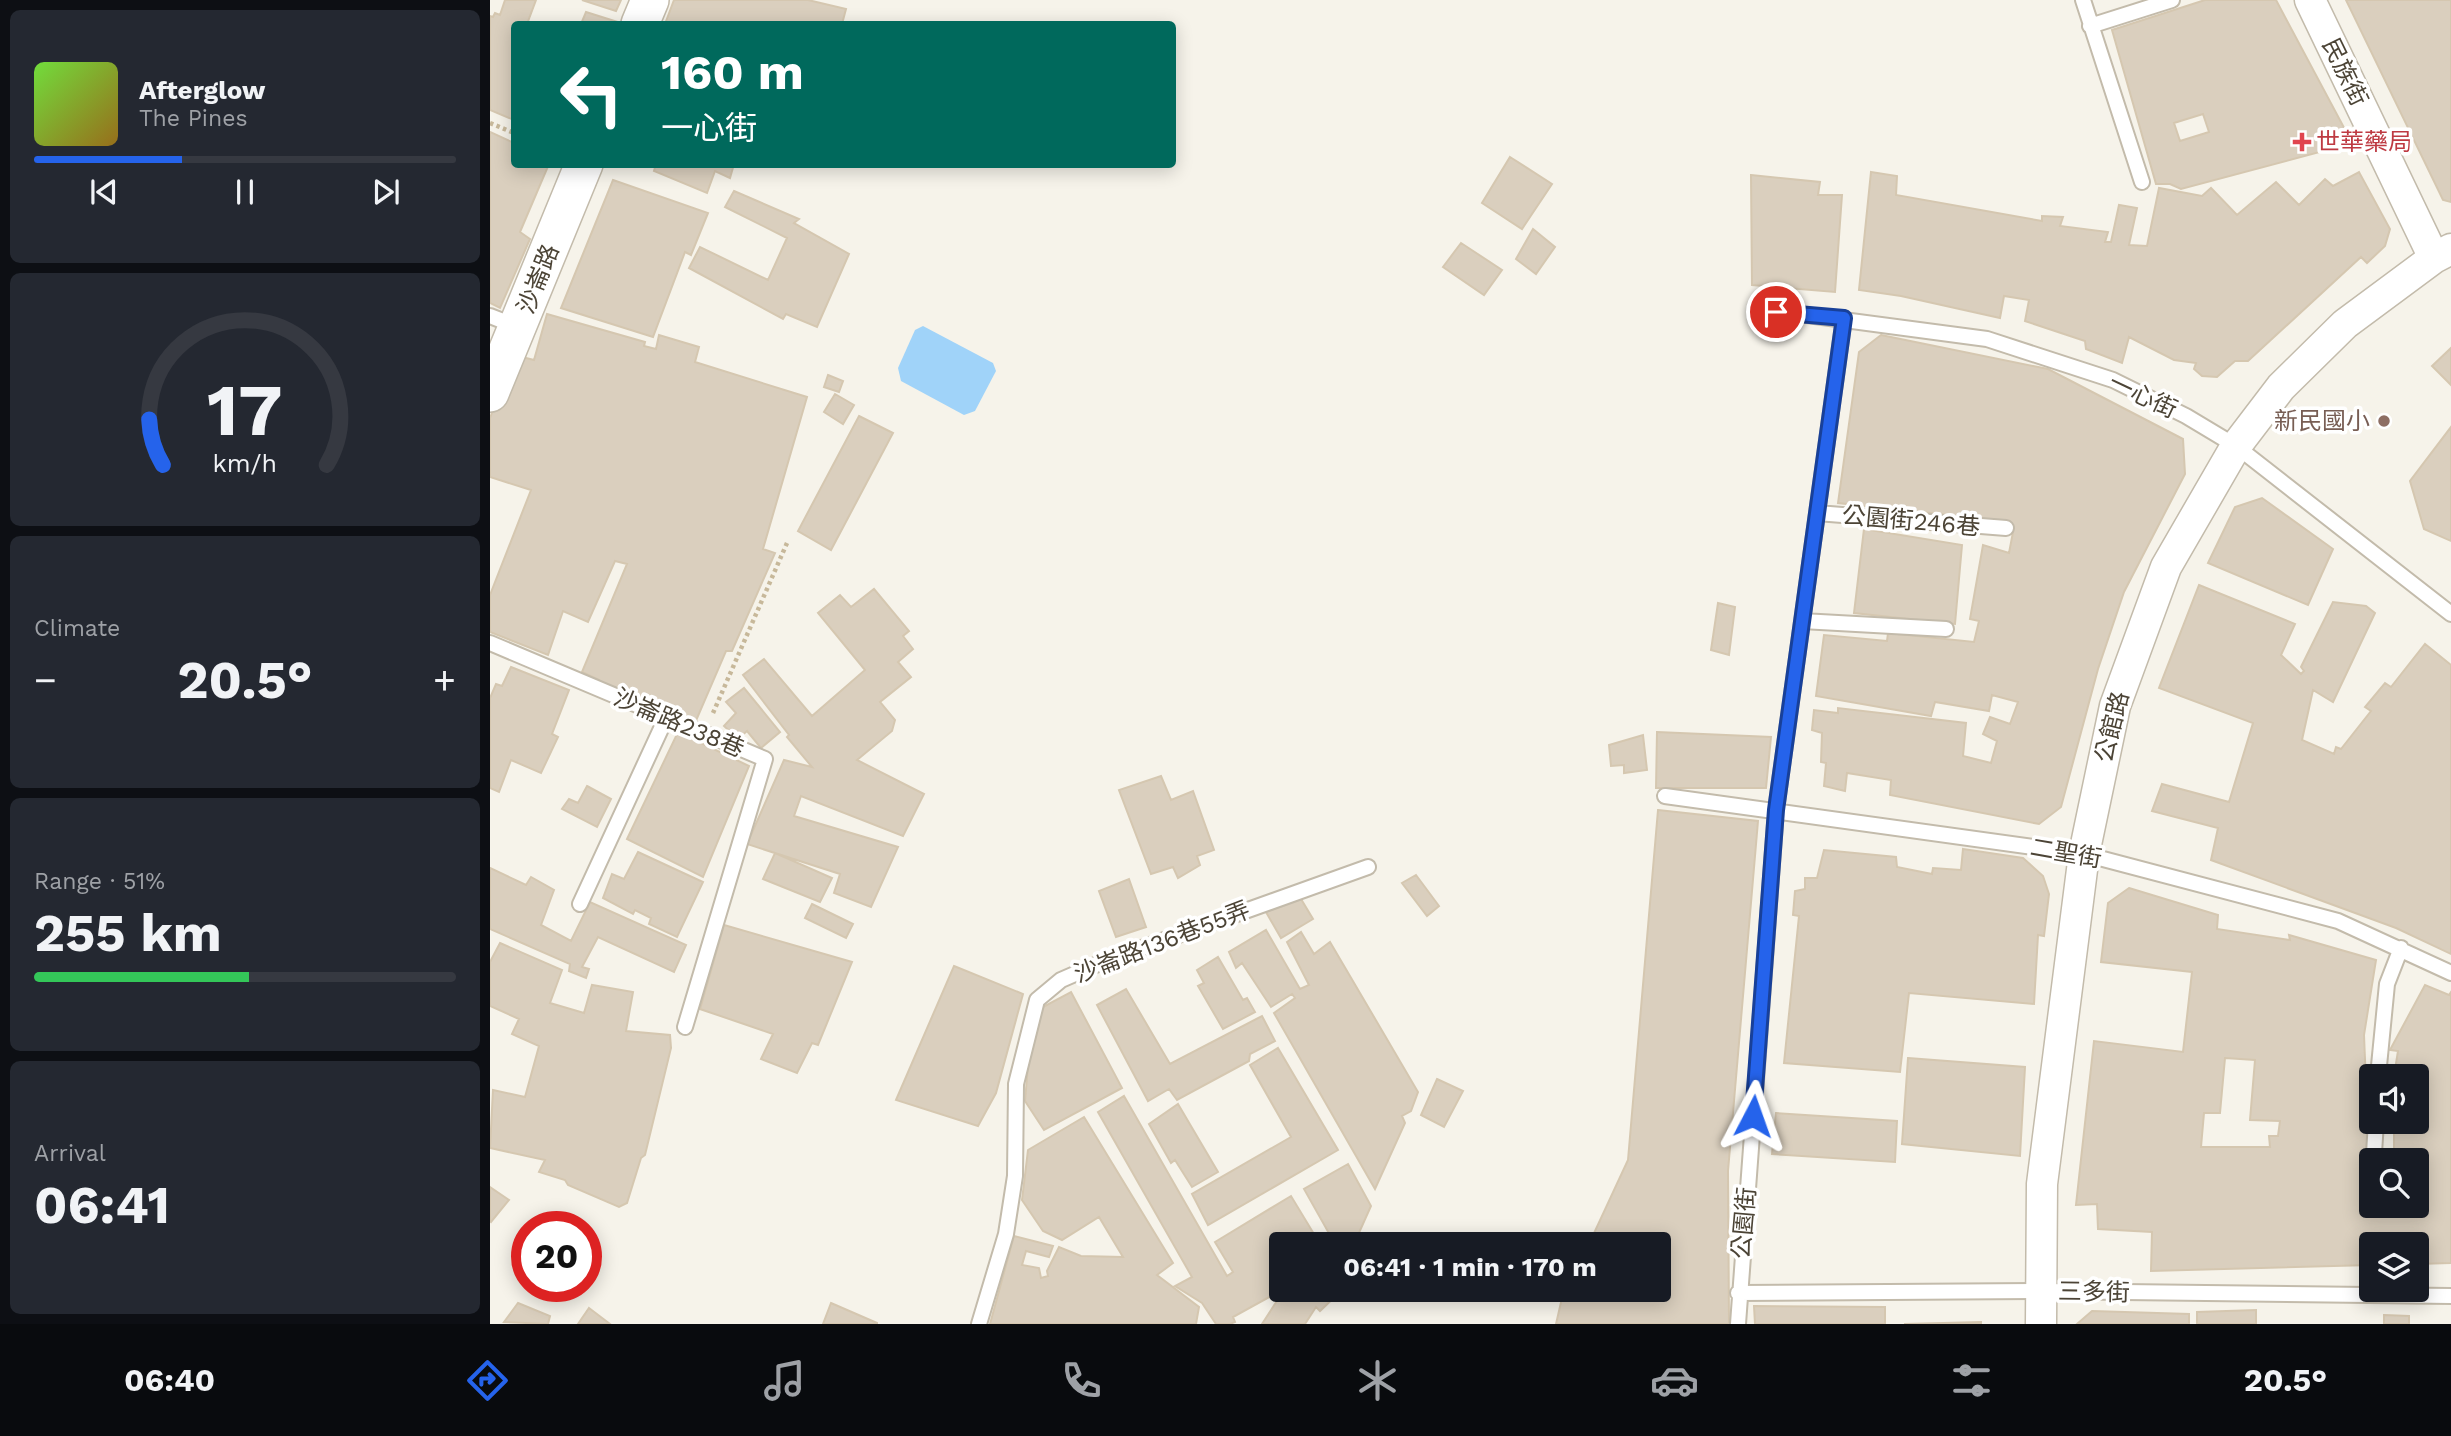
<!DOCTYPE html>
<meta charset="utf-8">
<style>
body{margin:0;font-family:"Work Sans","Noto Sans TC",sans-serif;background:#242831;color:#f1f3f6;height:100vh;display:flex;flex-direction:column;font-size:26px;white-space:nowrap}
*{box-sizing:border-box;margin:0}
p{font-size:23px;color:#9ea1a6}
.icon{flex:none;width:38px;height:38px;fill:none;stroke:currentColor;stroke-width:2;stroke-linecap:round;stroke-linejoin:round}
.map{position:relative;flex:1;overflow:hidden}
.panel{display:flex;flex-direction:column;gap:10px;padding:10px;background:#0d0f14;width:490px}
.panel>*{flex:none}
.banner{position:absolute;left:21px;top:21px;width:665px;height:147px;border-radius:7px;box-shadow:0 4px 18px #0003;background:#00695c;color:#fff;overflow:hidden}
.controls{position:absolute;left:1869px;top:1064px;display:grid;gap:14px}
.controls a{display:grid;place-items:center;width:70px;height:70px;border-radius:7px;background:#171b24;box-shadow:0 4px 18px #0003;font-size:35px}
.speed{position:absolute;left:21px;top:1211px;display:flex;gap:14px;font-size:35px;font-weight:700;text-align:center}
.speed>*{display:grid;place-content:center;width:91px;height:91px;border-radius:50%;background:#171b24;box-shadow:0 4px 18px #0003;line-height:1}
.speed .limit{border:10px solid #d22;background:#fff;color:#111}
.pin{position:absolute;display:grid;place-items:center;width:60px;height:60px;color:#fff;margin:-30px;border:4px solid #fff;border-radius:50%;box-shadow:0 2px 7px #0007}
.me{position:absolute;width:77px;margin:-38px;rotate:4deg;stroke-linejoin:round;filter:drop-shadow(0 0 5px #0008)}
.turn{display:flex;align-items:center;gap:24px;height:147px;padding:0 35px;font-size:32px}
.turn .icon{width:91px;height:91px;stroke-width:2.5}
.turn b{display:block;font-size:49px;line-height:60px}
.big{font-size:52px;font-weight:700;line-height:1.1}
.panel .card{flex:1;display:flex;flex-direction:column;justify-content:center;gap:10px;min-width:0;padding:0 24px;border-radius:10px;background:#242831}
.panel .dial{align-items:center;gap:0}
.dial svg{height:182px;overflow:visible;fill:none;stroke:#363941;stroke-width:7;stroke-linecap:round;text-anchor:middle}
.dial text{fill:#f1f3f6;stroke:none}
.song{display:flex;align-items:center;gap:21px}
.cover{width:84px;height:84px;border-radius:10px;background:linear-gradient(135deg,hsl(100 70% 55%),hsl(40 70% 35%))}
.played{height:7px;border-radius:4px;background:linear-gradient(90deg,#2563eb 35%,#363941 35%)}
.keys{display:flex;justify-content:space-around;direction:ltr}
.heat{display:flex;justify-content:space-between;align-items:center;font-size:38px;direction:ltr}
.charge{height:10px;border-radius:5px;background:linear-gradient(90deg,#34c759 51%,#363941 0)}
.trip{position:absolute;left:779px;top:1232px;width:402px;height:70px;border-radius:7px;background:#171b24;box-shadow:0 4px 18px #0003;font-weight:700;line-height:70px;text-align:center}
.tab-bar{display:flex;height:112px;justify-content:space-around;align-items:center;background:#090b0e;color:#9ea1a6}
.tab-bar .icon{width:49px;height:49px}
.tab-bar .active{color:#2563eb}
.tab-bar b{font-size:32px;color:#f1f3f6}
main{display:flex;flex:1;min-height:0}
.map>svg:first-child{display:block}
.water{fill:#a0d3f9}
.building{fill:#dacfbe;stroke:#d5c7b0;stroke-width:2;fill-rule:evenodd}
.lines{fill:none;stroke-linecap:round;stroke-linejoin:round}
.service-casing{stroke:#c3bbab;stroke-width:18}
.minor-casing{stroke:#c3bbab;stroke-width:33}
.tertiary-casing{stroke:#c3bbab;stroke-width:40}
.path{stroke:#c7b89a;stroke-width:4.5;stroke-dasharray:3.5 3.5;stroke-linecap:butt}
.service{stroke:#fff;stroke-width:14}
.minor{stroke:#fff;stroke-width:30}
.tertiary{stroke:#fff;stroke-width:37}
.route-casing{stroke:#184099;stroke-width:18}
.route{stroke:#2563eb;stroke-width:12}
.health-dot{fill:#e0444e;stroke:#fff;stroke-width:2.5}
.education-dot{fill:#8d6e63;stroke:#fff;stroke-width:2.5}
.labels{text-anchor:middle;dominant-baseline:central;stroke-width:7;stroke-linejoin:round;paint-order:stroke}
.street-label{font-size:24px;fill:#4c4436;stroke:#fff}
.health-label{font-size:24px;fill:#be3a42;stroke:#fff;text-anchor:start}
.education-label{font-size:24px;fill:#785e54;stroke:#fff;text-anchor:end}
</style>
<main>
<section class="panel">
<div class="card">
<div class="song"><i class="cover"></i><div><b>Afterglow</b><p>The Pines</p></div></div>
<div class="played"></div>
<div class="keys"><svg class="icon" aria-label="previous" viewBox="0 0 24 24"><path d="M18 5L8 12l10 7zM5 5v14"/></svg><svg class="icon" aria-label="pause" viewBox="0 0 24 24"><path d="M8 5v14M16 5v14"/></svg><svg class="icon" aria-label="next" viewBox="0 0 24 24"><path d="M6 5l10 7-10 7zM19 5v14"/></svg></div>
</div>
<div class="card dial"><svg viewBox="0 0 100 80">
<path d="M14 69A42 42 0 1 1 86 69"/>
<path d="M14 69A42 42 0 0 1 8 49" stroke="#2563eb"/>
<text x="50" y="56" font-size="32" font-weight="700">17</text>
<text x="50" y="72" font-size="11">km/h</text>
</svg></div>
<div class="card"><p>Climate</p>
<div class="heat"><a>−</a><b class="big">20.5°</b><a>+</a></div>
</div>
<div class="card"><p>Range · 51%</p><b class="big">255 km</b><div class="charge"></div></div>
<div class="card"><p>Arrival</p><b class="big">06:41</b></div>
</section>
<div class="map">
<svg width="1961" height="1324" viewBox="0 0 1961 1324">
<rect width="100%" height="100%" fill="#f6f3ea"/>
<path class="water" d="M433,326L503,363L506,371L485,411L474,415L411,381L408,368L425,330Z"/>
<path class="building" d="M15,0H46L37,24H24V120L0,110V16L3,17L5,13L10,15Z
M92,0H131L126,11Z
M184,0H318L356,9L352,24H175Z
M1715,0H1786L1859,137L1856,145L1691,189L1680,184H1666L1622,30ZM1713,114L1719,132L1690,141L1684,123Z
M1856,0H1961V202L1953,200Z
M96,12L134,24H91Z
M0,132L24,143V164H59L30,232L40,239L10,308L0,303Z
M1020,157L1062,184L1032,229L992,203Z
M166,164H244L240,178L225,171L217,193L164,171Z
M1381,172L1407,176L1406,195L1552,221V216L1573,217L1570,226L1618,232L1615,242H1621L1629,205L1647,208L1639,245L1657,246L1669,188L1712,196L1721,188L1747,215L1786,182L1809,205L1835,179L1843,186L1869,172L1900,229L1895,246L1877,263L1871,257L1758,361H1745L1727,377L1712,376L1704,369L1706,363L1684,360L1639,337L1632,363L1596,349L1595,341L1535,321L1539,300L1514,296L1510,318L1411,296L1369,290Z
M1261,175L1330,182L1328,195H1352L1345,292L1262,285Z
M123,180L218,213L201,255L195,252L163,337L71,308Z
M244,191L309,219L304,223L359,254L327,327L296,314L293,319L199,268L210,247L278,280L297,238L235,207Z
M1043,229L1065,247L1046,274L1026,259Z
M971,243L1012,270L994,295L953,267Z
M57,314L155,342L154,346L166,349L169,335L209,347L205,362L317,397L273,549L285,553L242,651H236L205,723L110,686L109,680L92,672L137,564L125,561L98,622L73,611L58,655L0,632V595L41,490L0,477V418L24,355L44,360Z
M1391,335L1558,369L1693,439L1695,474L1634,592L1608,669L1571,807L1549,824L1400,795L1401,780L1357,773L1355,791L1334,786L1336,763L1331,762L1332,733L1322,730L1324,710L1348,713V708L1476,723L1473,756L1501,763L1507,741L1493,734L1500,717L1520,724L1528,702L1502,695L1499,711L1445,702L1441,716L1326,696L1334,635L1397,641L1398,633L1484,642L1489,621L1480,619L1493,545L1519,553L1524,527L1505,520L1348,503L1369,352Z
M1961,348V385L1942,366Z
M338,375L353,381L349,392L334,387Z
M345,394L364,405L353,424L334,412Z
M369,416L403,433L341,550L308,531Z
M1961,427V541L1934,529L1920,481Z
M1772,498L1843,549L1818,605L1718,563L1745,507Z
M1374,529L1472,545L1465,624L1364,613Z
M1709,585L1805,624L1791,655L1811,674L1814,671L1811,667L1843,602L1876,606L1885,613L1843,702L1823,690L1812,740L1844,754L1846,747L1851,749L1881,711L1875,707L1895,683L1901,687L1935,644L1961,665V954L1906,928L1721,860L1728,828L1662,811L1672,784L1739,802L1763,723L1669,688Z
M384,589L419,631L413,636L423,649L408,662L421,677L390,702L405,720L402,731L367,760L434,794L413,836L311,796L304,816L408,847L381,907L344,893L350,874L257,844L294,760L322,767L297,737L299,735L253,675L274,659L322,716L375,670L328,613L350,595L361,607Z
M1228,603L1245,607L1239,655L1221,650Z
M21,667L79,690L62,734L68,737L51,773L21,760L9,792L0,788V698L6,684L12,686Z
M254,688L290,732L271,748L257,731L248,739L234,726L246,713L236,702Z
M188,732L259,766L213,877L137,839Z
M1167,732L1281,737L1276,788H1166Z
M1153,735L1157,770L1134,773V765L1121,766L1119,745Z
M671,776L681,800L703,791L724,850L707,856L710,865L688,878L683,867L661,874L629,790Z
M97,786L121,799L107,827L72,809L79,799L88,803Z
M1168,810L1268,821L1238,1171L1239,1324H1066L1072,1298H1080L1079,1290H1169V1244H1099L1138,1160Z
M1473,849L1533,858L1553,876L1559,894L1554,936L1548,935L1544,1004L1419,993L1410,1072L1294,1063L1309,916L1303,915L1305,891L1315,889V878H1327L1334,850L1406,857L1407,867L1442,874L1443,868L1471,870Z
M148,852L213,882L187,937L159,924L161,918L145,910L143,914L113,898L122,874L134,879Z
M285,853L342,878L330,902L273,879Z
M0,868L36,885L41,877L64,890L51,925L81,941L100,902L196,945L184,972L108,937L92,967L99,969L96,978L79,971L80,964L0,929Z
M926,875L949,906L937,916L912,883Z
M639,879L656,927L626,937L609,891Z
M1639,888L1728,915L1727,929L1800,940L1799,935L1886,960L1874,1035L1881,1206H1927V1160L1904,1156V1122H1927V1076H1904L1908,1051L1900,1050L1935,985L1959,995L1961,992V1263L1927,1264V1244H1881V1265L1661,1271L1662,1232L1608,1229L1607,1204L1586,1205L1604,1041L1693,1052L1702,972L1611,962L1618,903ZM1735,1058L1765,1060L1760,1120L1790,1121L1788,1136H1779L1780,1147H1711L1714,1113H1730Z
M811,899L823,919L791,938L776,912Z
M322,904L363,924L356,938L315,918Z
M234,925L362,962L328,1045L322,1043L307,1073L271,1059L283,1034L210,1009Z
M776,930L810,989L819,985L797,942L811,932L824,954L840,942L928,1092L921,1111L912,1116L915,1123L885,1189L784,1013L805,998L802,994L781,1007L752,963L746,968L739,952Z
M10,943L72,970L60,1003L94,1013L102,985L143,992L136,1031L180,1035L181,1048L155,1155L151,1158L137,1203L129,1207L78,1185L75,1180L49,1172L55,1160L0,1148L3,1090L35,1097L49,1046L22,1034L29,1019L0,1006V962Z
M728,957L753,1000L757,998L765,1012L733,1029L708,986L714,983L707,970Z
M464,966L533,994L506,1093L488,1126L406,1100Z
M636,989L680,1064L772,1016L785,1041L760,1054L759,1061L687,1100L679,1089L658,1101L607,1005Z
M581,992L632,1088L554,1130L535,1101L540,1042L553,1007Z
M788,1048L848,1150L718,1225L702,1194L801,1137L760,1065Z
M1418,1058L1535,1067L1530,1156L1412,1144Z
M947,1079L973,1091L954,1127L931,1115Z
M634,1096L737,1276L743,1272L725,1242L801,1196L830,1244H791L792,1290L743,1317L745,1322L740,1324H726L712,1303L685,1286L702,1277L608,1112Z
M688,1104L728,1172L702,1187L685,1160L681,1163L659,1124Z
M1286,1113L1407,1121L1405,1162L1282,1154Z
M594,1117L683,1263L667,1275L709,1307L706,1324H500L524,1236L563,1246L559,1257L536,1251L532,1265L549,1268L551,1278L558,1276L557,1271L569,1247L591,1256L633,1257L609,1217L572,1240L553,1231L532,1200L538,1150Z
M858,1164L881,1206L864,1244H845L814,1189Z
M0,1187L19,1200L1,1222L0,1221Z
M794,1290H852L830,1311L826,1307L815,1324H772Z
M28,1303L60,1316L58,1324L14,1322Z
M341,1303L387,1323V1324H333Z
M1264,1306L1395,1307V1324H1265Z
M99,1308L120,1324H88Z
M1766,1310V1324H1707V1312Z
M1602,1311L1699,1314V1324H1587Z
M1894,1315L1919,1316V1324H1894Z
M1491,1322V1324H1414Z"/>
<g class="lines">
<defs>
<path id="service" d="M1593,0L1652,182
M1600,26L1682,0
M1286,311L1497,339L1623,380L1696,416L1746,446L1961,614
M0,316L28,327
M1327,513L1516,528
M1312,621L1456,629
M0,643L275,759L195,1027
M1175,796L1594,854L1848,921L1961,973
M90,904L176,718
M1888,1076L1897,984L1911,948
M1884,1153L1886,1122
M1248,1293L1551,1291L1961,1296
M489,1324L516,1234L525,1176L526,1084L547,1000L571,980L610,963L878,867
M1248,1324L1286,810L1354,318"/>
<path id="minor" d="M1820,0L1944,258
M1551,1324L1552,1184L1594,854L1625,706L1676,567L1746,446L1791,387L1855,324L1944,258L1961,249"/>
<path id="tertiary" d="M150,24L160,0
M0,393L94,164"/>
</defs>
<use href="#service" class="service-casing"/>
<use href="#minor" class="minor-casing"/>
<use href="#tertiary" class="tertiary-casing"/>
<path class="path" d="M0,123L24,133
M223,713L297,543"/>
<use href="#service" class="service"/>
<use href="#minor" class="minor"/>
<use href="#tertiary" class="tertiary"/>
</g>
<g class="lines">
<defs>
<path id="route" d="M1263,1116L1286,810L1354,318L1286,312"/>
</defs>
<use href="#route" class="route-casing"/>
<use href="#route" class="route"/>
</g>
<path class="health-dot" d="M1808.5 131.5h7v7h7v7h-7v7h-7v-7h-7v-7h7z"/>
<circle class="education-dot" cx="1894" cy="421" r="7"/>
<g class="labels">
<g class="street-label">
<text transform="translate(1855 72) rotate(64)">民族街</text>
<text transform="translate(48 279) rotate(-68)">沙崙路</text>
<text transform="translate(1653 396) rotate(25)">一心街</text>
<text transform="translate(1421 521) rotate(5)">公園街246巷</text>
<text transform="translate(189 723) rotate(23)">沙崙路238巷</text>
<text transform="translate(1622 727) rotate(-76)">公館路</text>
<text transform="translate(1576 853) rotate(10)">二聖街</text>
<text transform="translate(672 942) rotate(-21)">沙崙路136巷55弄</text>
<text transform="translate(1254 1223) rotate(-85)">公園街</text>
<text transform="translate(1604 1292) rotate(1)">三多街</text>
</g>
<g class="health-label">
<text x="1826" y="142">世華藥局</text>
</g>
<g class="education-label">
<text x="1880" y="421">新民國小</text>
</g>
</g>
</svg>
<div class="controls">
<a><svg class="icon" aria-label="sound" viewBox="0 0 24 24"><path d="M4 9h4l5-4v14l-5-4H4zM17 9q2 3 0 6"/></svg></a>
<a><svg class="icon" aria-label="search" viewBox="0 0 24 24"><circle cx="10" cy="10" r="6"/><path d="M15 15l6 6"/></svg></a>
<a><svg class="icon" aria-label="layers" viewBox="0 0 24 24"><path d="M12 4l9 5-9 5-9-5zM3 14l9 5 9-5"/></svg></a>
</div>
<div class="speed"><div class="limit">20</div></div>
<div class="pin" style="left:1286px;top:312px;background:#d93025"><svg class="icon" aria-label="arrive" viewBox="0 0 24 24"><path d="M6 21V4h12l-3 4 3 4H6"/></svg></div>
<svg class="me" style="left:1263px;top:1116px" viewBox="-20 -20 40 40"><path d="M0-17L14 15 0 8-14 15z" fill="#2563eb" stroke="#fff" stroke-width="4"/></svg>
<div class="trip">06:41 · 1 min · 170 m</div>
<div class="banner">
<div class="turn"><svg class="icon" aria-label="left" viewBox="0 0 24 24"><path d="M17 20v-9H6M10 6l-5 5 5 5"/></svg><div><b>160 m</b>一心街</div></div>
</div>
</div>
</main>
<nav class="tab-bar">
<b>06:40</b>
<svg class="icon active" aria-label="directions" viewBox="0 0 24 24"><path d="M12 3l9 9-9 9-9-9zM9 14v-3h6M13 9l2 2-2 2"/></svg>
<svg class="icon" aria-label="music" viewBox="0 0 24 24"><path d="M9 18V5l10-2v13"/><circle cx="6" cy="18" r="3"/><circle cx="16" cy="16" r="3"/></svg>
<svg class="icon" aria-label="phone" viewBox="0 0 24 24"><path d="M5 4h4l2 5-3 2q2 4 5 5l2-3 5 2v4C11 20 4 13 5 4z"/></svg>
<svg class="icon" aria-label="climate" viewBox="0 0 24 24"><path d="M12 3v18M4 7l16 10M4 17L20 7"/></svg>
<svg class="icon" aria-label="car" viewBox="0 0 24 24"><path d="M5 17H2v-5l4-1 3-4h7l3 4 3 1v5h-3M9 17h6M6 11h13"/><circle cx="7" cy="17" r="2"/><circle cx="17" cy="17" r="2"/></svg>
<svg class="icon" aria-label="filters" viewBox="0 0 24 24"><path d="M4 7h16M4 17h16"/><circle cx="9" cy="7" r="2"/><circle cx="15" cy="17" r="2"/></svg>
<b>20.5°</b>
</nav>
